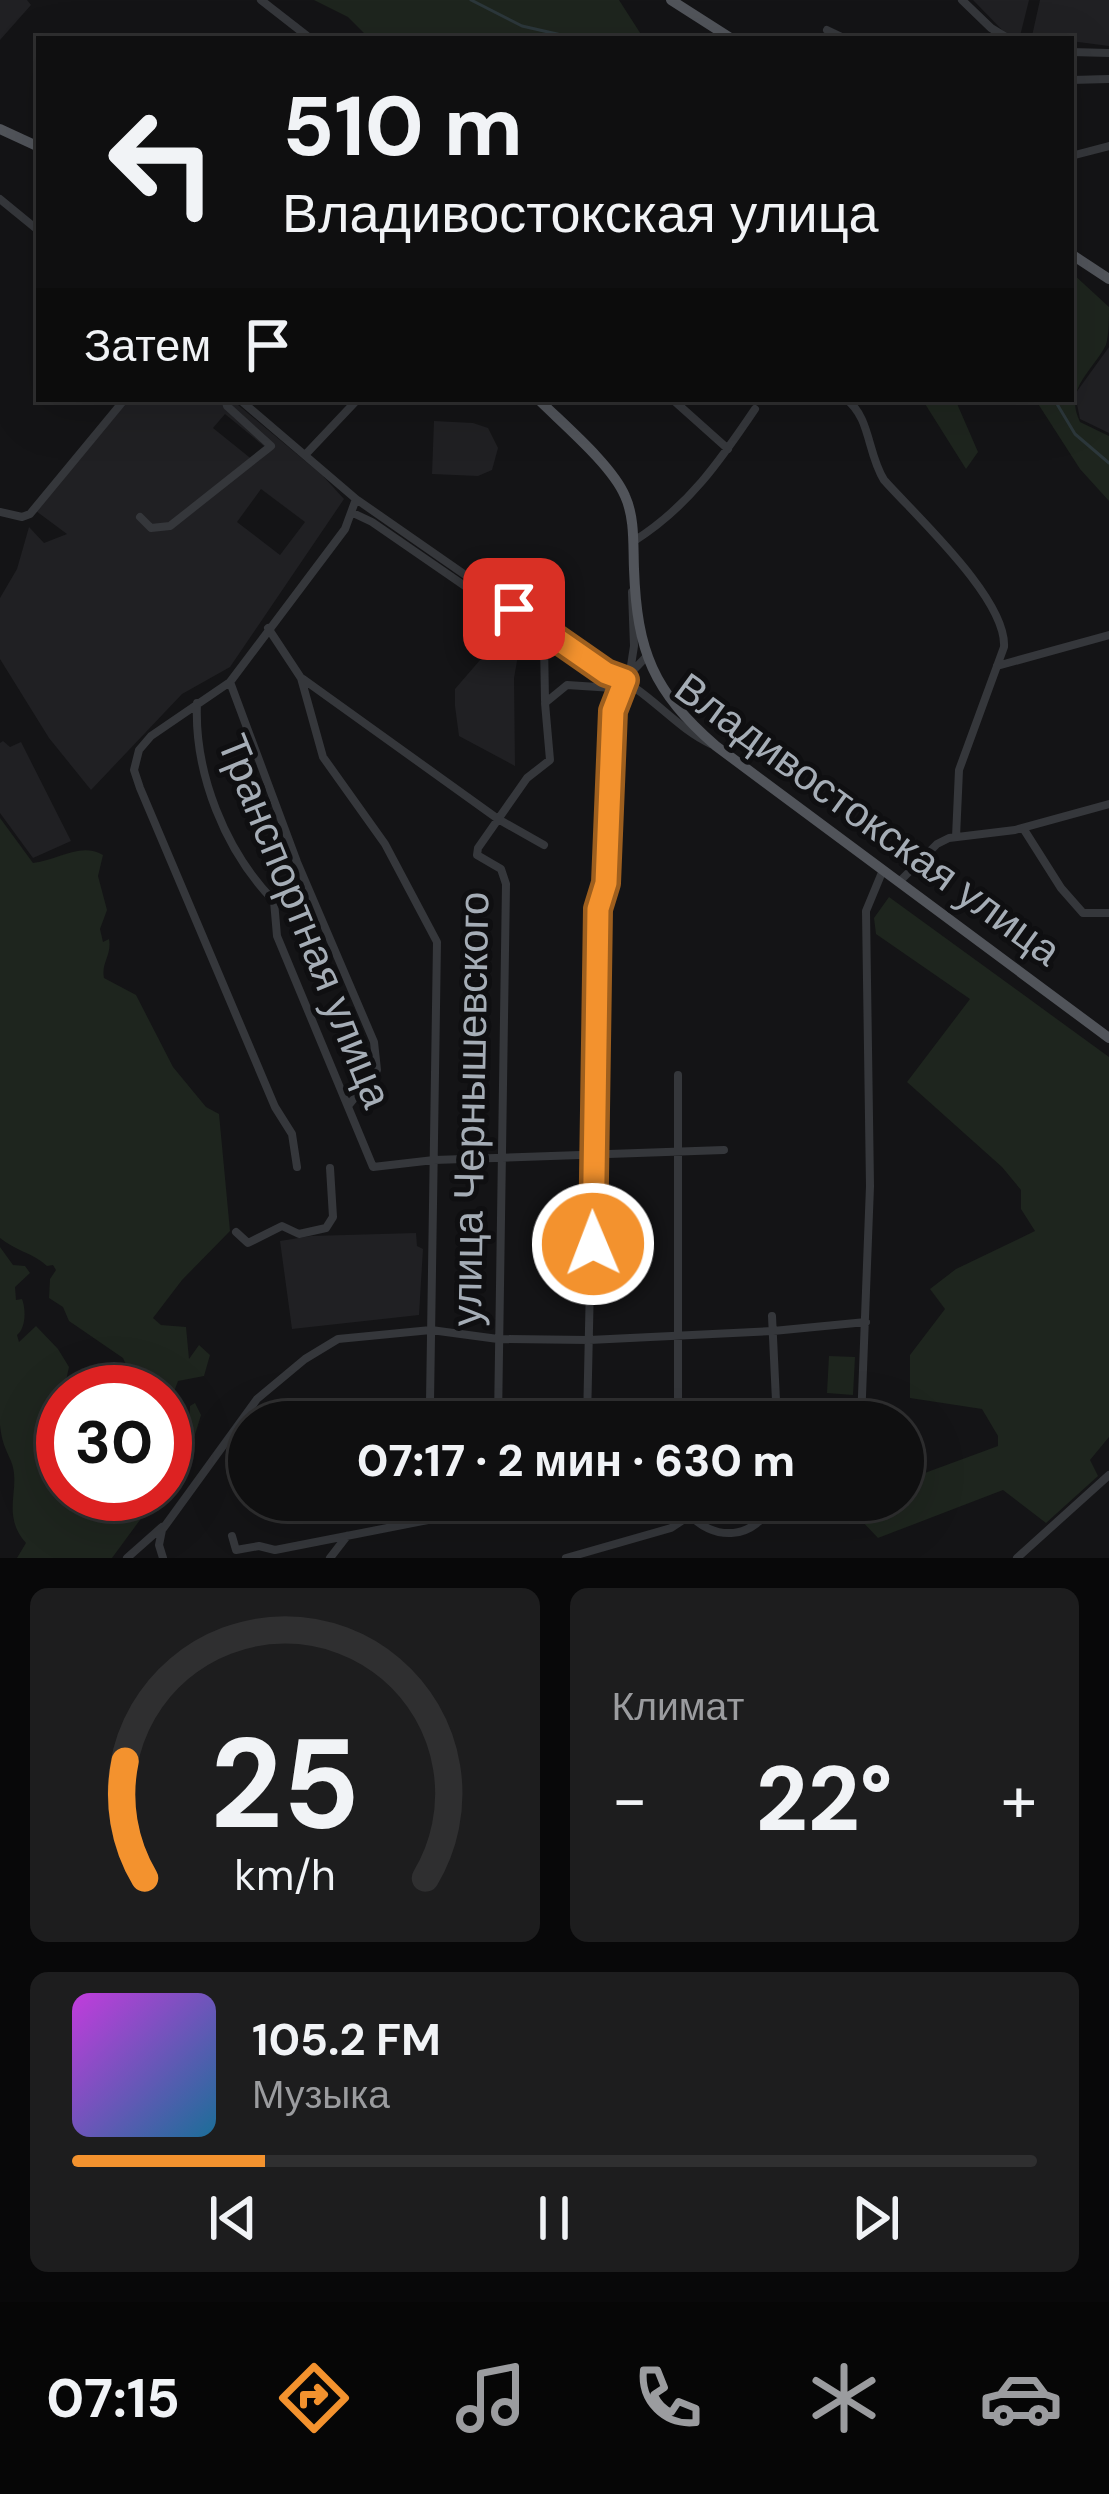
<!DOCTYPE html>
<html lang="ru">
<meta charset="utf-8">
<style>
body{margin:0;font-family:"DM Sans",sans-serif;background:#1d1d1e;color:#f1f3f6;height:100vh;display:flex;flex-direction:column;font-size:45px;white-space:nowrap}
*{box-sizing:border-box;margin:0}
p{font-size:39px;color:#9b9c9f}
.icon{flex:none;width:66px;height:66px;fill:none;stroke:currentColor;stroke-width:2;stroke-linecap:round;stroke-linejoin:round}
.map{position:relative;height:1558px;overflow:hidden}
.details{display:flex;flex-direction:column;gap:30px;padding:30px;background:#080809;flex:1}
.details>*{flex:none}
.hud{position:absolute;left:36px;top:36px;width:1038px;height:366px;border-radius:0px;box-shadow:0 12px 48px #0002,0 0 0 3px #2f2f30;background:#0f0f10;color:#f1f3f6;overflow:hidden}
.speed{position:absolute;left:36px;top:1365px;display:flex;gap:24px;font-size:60px;font-weight:700;text-align:center}
.speed>*{display:grid;place-content:center;width:156px;height:156px;border-radius:50%;background:#0f0f10;box-shadow:0 12px 48px #0002,0 0 0 3px #2f2f30;line-height:1}
.speed .limit{border:18px solid #d22;background:#fff;color:#111}
.pin{position:absolute;display:grid;place-items:center;width:102px;height:102px;color:#fff;margin:-51px;border-radius:24px;box-shadow:0 6px 18px #0006}
.me{position:absolute;width:132px;margin:-66px;rotate:359deg;stroke-linejoin:round;filter:drop-shadow(0 0 9px #0008)}
.turn{display:flex;align-items:center;gap:42px;height:252px;padding:0 48px;font-size:54px}
.turn .icon{width:156px;height:156px;stroke-width:2.5}
.turn b{display:block;font-size:84px;line-height:102px}
.then{display:flex;align-items:center;height:114px;padding:0 48px;background:#0003;gap:24px;font-size:45px}
.big{font-size:90px;font-weight:800;line-height:1.1}
.details .tile{flex:1;display:flex;flex-direction:column;justify-content:center;gap:18px;min-width:0;padding:0 42px;border-radius:18px;background:#1d1d1e}
.details .dial{align-items:center;gap:0}
.dial svg{height:312px;overflow:visible;fill:none;stroke:#2f2f30;stroke-width:7;stroke-linecap:round;text-anchor:middle}
.dial text{fill:#f1f3f6;stroke:none}
.song{display:flex;align-items:center;gap:36px}
.cover{width:144px;height:144px;border-radius:18px;background:linear-gradient(135deg,hsl(290 70% 55%),hsl(200 70% 35%))}
.played{height:12px;border-radius:6px;background:linear-gradient(90deg,#f3922e 20%,#2f2f30 20%)}
.keys{display:flex;justify-content:space-around;direction:ltr}
.heat{display:flex;justify-content:space-between;align-items:center;font-size:66px;direction:ltr}
.details .tiles{flex:1;display:grid;gap:30px;grid-template-columns:1fr 1fr}
.tile:last-child{grid-column:span 2}
.trip{position:absolute;left:228px;top:1401px;width:696px;height:120px;border-radius:60px;background:#0f0f10;box-shadow:0 12px 48px #0002,0 0 0 3px #2f2f30;font-weight:800;line-height:120px;text-align:center}
.dock{display:flex;height:192px;justify-content:space-around;align-items:center;background:#060606;color:#9b9c9f}
.dock .icon{width:84px;height:84px}
.dock .active{color:#f3922e}
.dock b{font-size:54px;color:#f1f3f6}
.map>svg:first-child{display:block}
.built{fill:#202023;fill-rule:evenodd}
.green{fill:#1e251e}
.lines{fill:none;stroke-linecap:round;stroke-linejoin:round}
.stream{stroke:#2c373b;stroke-width:3}
.minor{stroke:#35373b;stroke-width:8}
.major{stroke:#51545a;stroke-width:10}
.route-casing{stroke:#9e5f1e;stroke-width:30}
.route{stroke:#f3922e;stroke-width:21}
.labels{text-anchor:middle;dominant-baseline:central;stroke-width:10;stroke-linejoin:round;paint-order:stroke}
.street-label{font-size:42px;fill:#a5adb6;stroke:#0f0f11}
</style>
<div class="map">
<svg width="1109" height="1558" viewBox="0 0 1109 1558">
<rect width="100%" height="100%" fill="#141416"/>
<path class="built" d="M0,0H27L31,5L0,40Z
M973,0H1029L1020,36L1005,33Z
M1040,0H1109V46L1032,36Z
M1109,347V433L1080,419L1075,394Z
M130,399H231L322,475L344,499L230,667L182,694L91,790L49,738L0,659V598L17,569L29,527L44,543L67,534L36,511ZM225,414L265,447L254,461L213,428ZM261,489L305,522L280,555L237,522Z
M434,421L473,423L488,428L498,448L492,470L478,476L432,474Z
M515,628L522,633L514,678L515,766L459,736L455,706V689L480,660L496,658Z
M3,741L10,747L21,742L71,841L33,858L0,813V743Z
M416,1233L417,1246L423,1249L419,1315L292,1329L280,1241L311,1236Z"/>
<path class="green" d="M314,0H619L644,39H370L348,17Z
M1071,272L1109,307C1109,319 1109,334 1106,345C1091,373 1064,389 1080,422L1109,436V501L1080,469L1035,399H1071Z
M922,399H955L978,452L966,469Z
M0,818L33,863C59,860 80,842 103,855L98,876L107,910L100,929L103,942L109,939C112,955 101,963 104,978L136,995L173,1067L206,1107L219,1114L230,1231L182,1280L153,1318L161,1325L186,1327L189,1359L199,1345L210,1355L204,1376L178,1381L172,1397L153,1388L147,1379L134,1383L123,1358L69,1321L63,1307L49,1298L50,1279L56,1270L53,1265L47,1266C33,1253 14,1250 0,1238Z
M889,897L1109,1057V1437L1090,1460L1098,1476L1046,1523L1003,1490L878,1538L858,1517L874,1500H903V1481L998,1446V1436L982,1409L910,1398V1355L945,1309L930,1289L956,1269L1035,1231L1021,1209V1190L1002,1167L907,1082L970,999L876,934L874,918Z
M0,1247L13,1265L25,1266L30,1273L15,1287L16,1300L22,1299C26,1309 26,1328 17,1335L19,1342L36,1326L58,1349L69,1367L63,1394V1494H159L112,1558H17L26,1543C0,1514 22,1488 11,1461C5,1447 2,1443 0,1425Z
M829,1356L855,1357L853,1395L827,1393Z
M195,1403L201,1415L188,1457L165,1486V1434L189,1423L190,1406Z"/>
<g class="lines">
<path class="stream" d="M471,0L522,26L579,39
M1054,399L1075,434L1109,463"/>
<path class="minor" d="M261,0L311,39
M962,0L991,28L1009,39
M827,30L846,39
M1071,52L1109,53
M1071,80L1109,79
M1071,156L1109,146
M0,199L39,231
M239,399L356,499L606,673C647,687 672,726 711,744
M672,399L728,449
M846,399C871,418 867,453 884,480C916,516 1007,599 1004,647L959,770L956,837
M306,454L358,399
M0,512L22,517L30,514L125,399
M353,513L372,522L610,686
M140,517L151,528L170,526L271,446L227,406L225,399
M634,541C688,507 720,461 755,409
M268,628L301,678L323,757L385,844L437,942L430,1402
M544,642L545,701
M997,666L1109,635
M630,672L634,646L632,592
M303,679L498,819L544,845
M230,682L297,862L374,1042L377,1070L348,1106
M197,703C194,773 225,851 274,901L277,936L373,1167L434,1160L724,1150
M1023,828L1061,888L1083,913H1109
M899,882L937,844L949,838L1015,830L1109,804
M678,1075V1422
M297,1167L292,1134L275,1107L140,788L134,770L139,750L151,736L230,682L345,529L356,499
M236,1232L248,1243L282,1226L299,1234L326,1228L333,1217L330,1168
M772,1316L777,1422
M498,1420L506,884L501,869L477,855L478,848L527,778L550,760L545,703L567,685L613,688L625,679
M587,1422L598,909L606,883L613,711L625,679L646,657
M861,1422L870,1186L866,911L883,870
M686,1511C713,1543 756,1541 774,1500
M232,1536L236,1550L259,1546L275,1550L428,1520L440,1514L557,1500
M127,1558L162,1527
M163,1558L159,1545L162,1530L257,1399L305,1359L338,1339L431,1330L498,1339L589,1340L773,1331L866,1322
M330,1558L347,1536
M566,1558L671,1528L683,1520V1500
M1017,1558L1109,1475"/>
<path class="major" d="M671,0L732,39
M0,129L39,147
M1071,254L1109,279
M538,399C563,424 612,465 625,496C635,518 633,545 634,569C637,652 653,691 716,746L1109,1038"/>
</g>
<g class="lines">
<defs>
<path id="route" d="M514,609L606,673L625,680L613,711L606,883L598,909L593,1244"/>
</defs>
<use href="#route" class="route-casing"/>
<use href="#route" class="route"/>
</g>
<g class="labels">
<g class="street-label">
<text transform="translate(868 819) rotate(36)">Владивостокская улица</text>
<text transform="translate(305 921) rotate(68)">Транспортная улица</text>
<text transform="translate(470 1109) rotate(-89)">улица Чернышевского</text>
</g>
</g>
</svg>
<div class="speed"><div class="limit">30</div></div>
<div class="pin" style="left:514px;top:609px;background:#d93025"><svg class="icon" aria-label="arrive" viewBox="0 0 24 24"><path d="M6 21V4h12l-3 4 3 4H6"/></svg></div>
<svg class="me" style="left:593px;top:1244px" viewBox="-20 -20 40 40"><circle r="17" fill="#f3922e" stroke="#fff" stroke-width="3"/><path d="M0-11L8 9 0 5-8 9z" fill="#fff"/></svg>
<div class="trip">07:17 · 2 мин · 630 m</div>
<div class="hud">
<div class="turn"><svg class="icon" aria-label="left" viewBox="0 0 24 24"><path d="M17 20v-9H6M10 6l-5 5 5 5"/></svg><div><b>510 m</b>Владивостокская улица</div></div>
<div class="then">Затем<svg class="icon" aria-label="arrive" viewBox="0 0 24 24"><path d="M6 21V4h12l-3 4 3 4H6"/></svg></div>
</div>
</div>
<section class="details">
<div class="tiles">
<div class="tile dial"><svg viewBox="0 0 100 80">
<path d="M14 69A42 42 0 1 1 86 69"/>
<path d="M14 69A42 42 0 0 1 9 39" stroke="#f3922e"/>
<text x="50" y="56" font-size="32" font-weight="700">25</text>
<text x="50" y="72" font-size="11">km/h</text>
</svg></div>
<div class="tile"><p>Климат</p>
<div class="heat"><a>−</a><b class="big">22°</b><a>+</a></div>
</div>
<div class="tile">
<div class="song"><i class="cover"></i><div><b>105.2 FM</b><p>Музыка</p></div></div>
<div class="played"></div>
<div class="keys"><svg class="icon" aria-label="previous" viewBox="0 0 24 24"><path d="M18 5L8 12l10 7zM5 5v14"/></svg><svg class="icon" aria-label="pause" viewBox="0 0 24 24"><path d="M8 5v14M16 5v14"/></svg><svg class="icon" aria-label="next" viewBox="0 0 24 24"><path d="M6 5l10 7-10 7zM19 5v14"/></svg></div>
</div>
</div>
</section>
<nav class="dock">
<b>07:15</b>
<svg class="icon active" aria-label="directions" viewBox="0 0 24 24"><path d="M12 3l9 9-9 9-9-9zM9 14v-3h6M13 9l2 2-2 2"/></svg>
<svg class="icon" aria-label="music" viewBox="0 0 24 24"><path d="M9 18V5l10-2v13"/><circle cx="6" cy="18" r="3"/><circle cx="16" cy="16" r="3"/></svg>
<svg class="icon" aria-label="phone" viewBox="0 0 24 24"><path d="M5 4h4l2 5-3 2q2 4 5 5l2-3 5 2v4C11 20 4 13 5 4z"/></svg>
<svg class="icon" aria-label="climate" viewBox="0 0 24 24"><path d="M12 3v18M4 7l16 10M4 17L20 7"/></svg>
<svg class="icon" aria-label="car" viewBox="0 0 24 24"><path d="M5 17H2v-5l4-1 3-4h7l3 4 3 1v5h-3M9 17h6M6 11h13"/><circle cx="7" cy="17" r="2"/><circle cx="17" cy="17" r="2"/></svg>
</nav>
